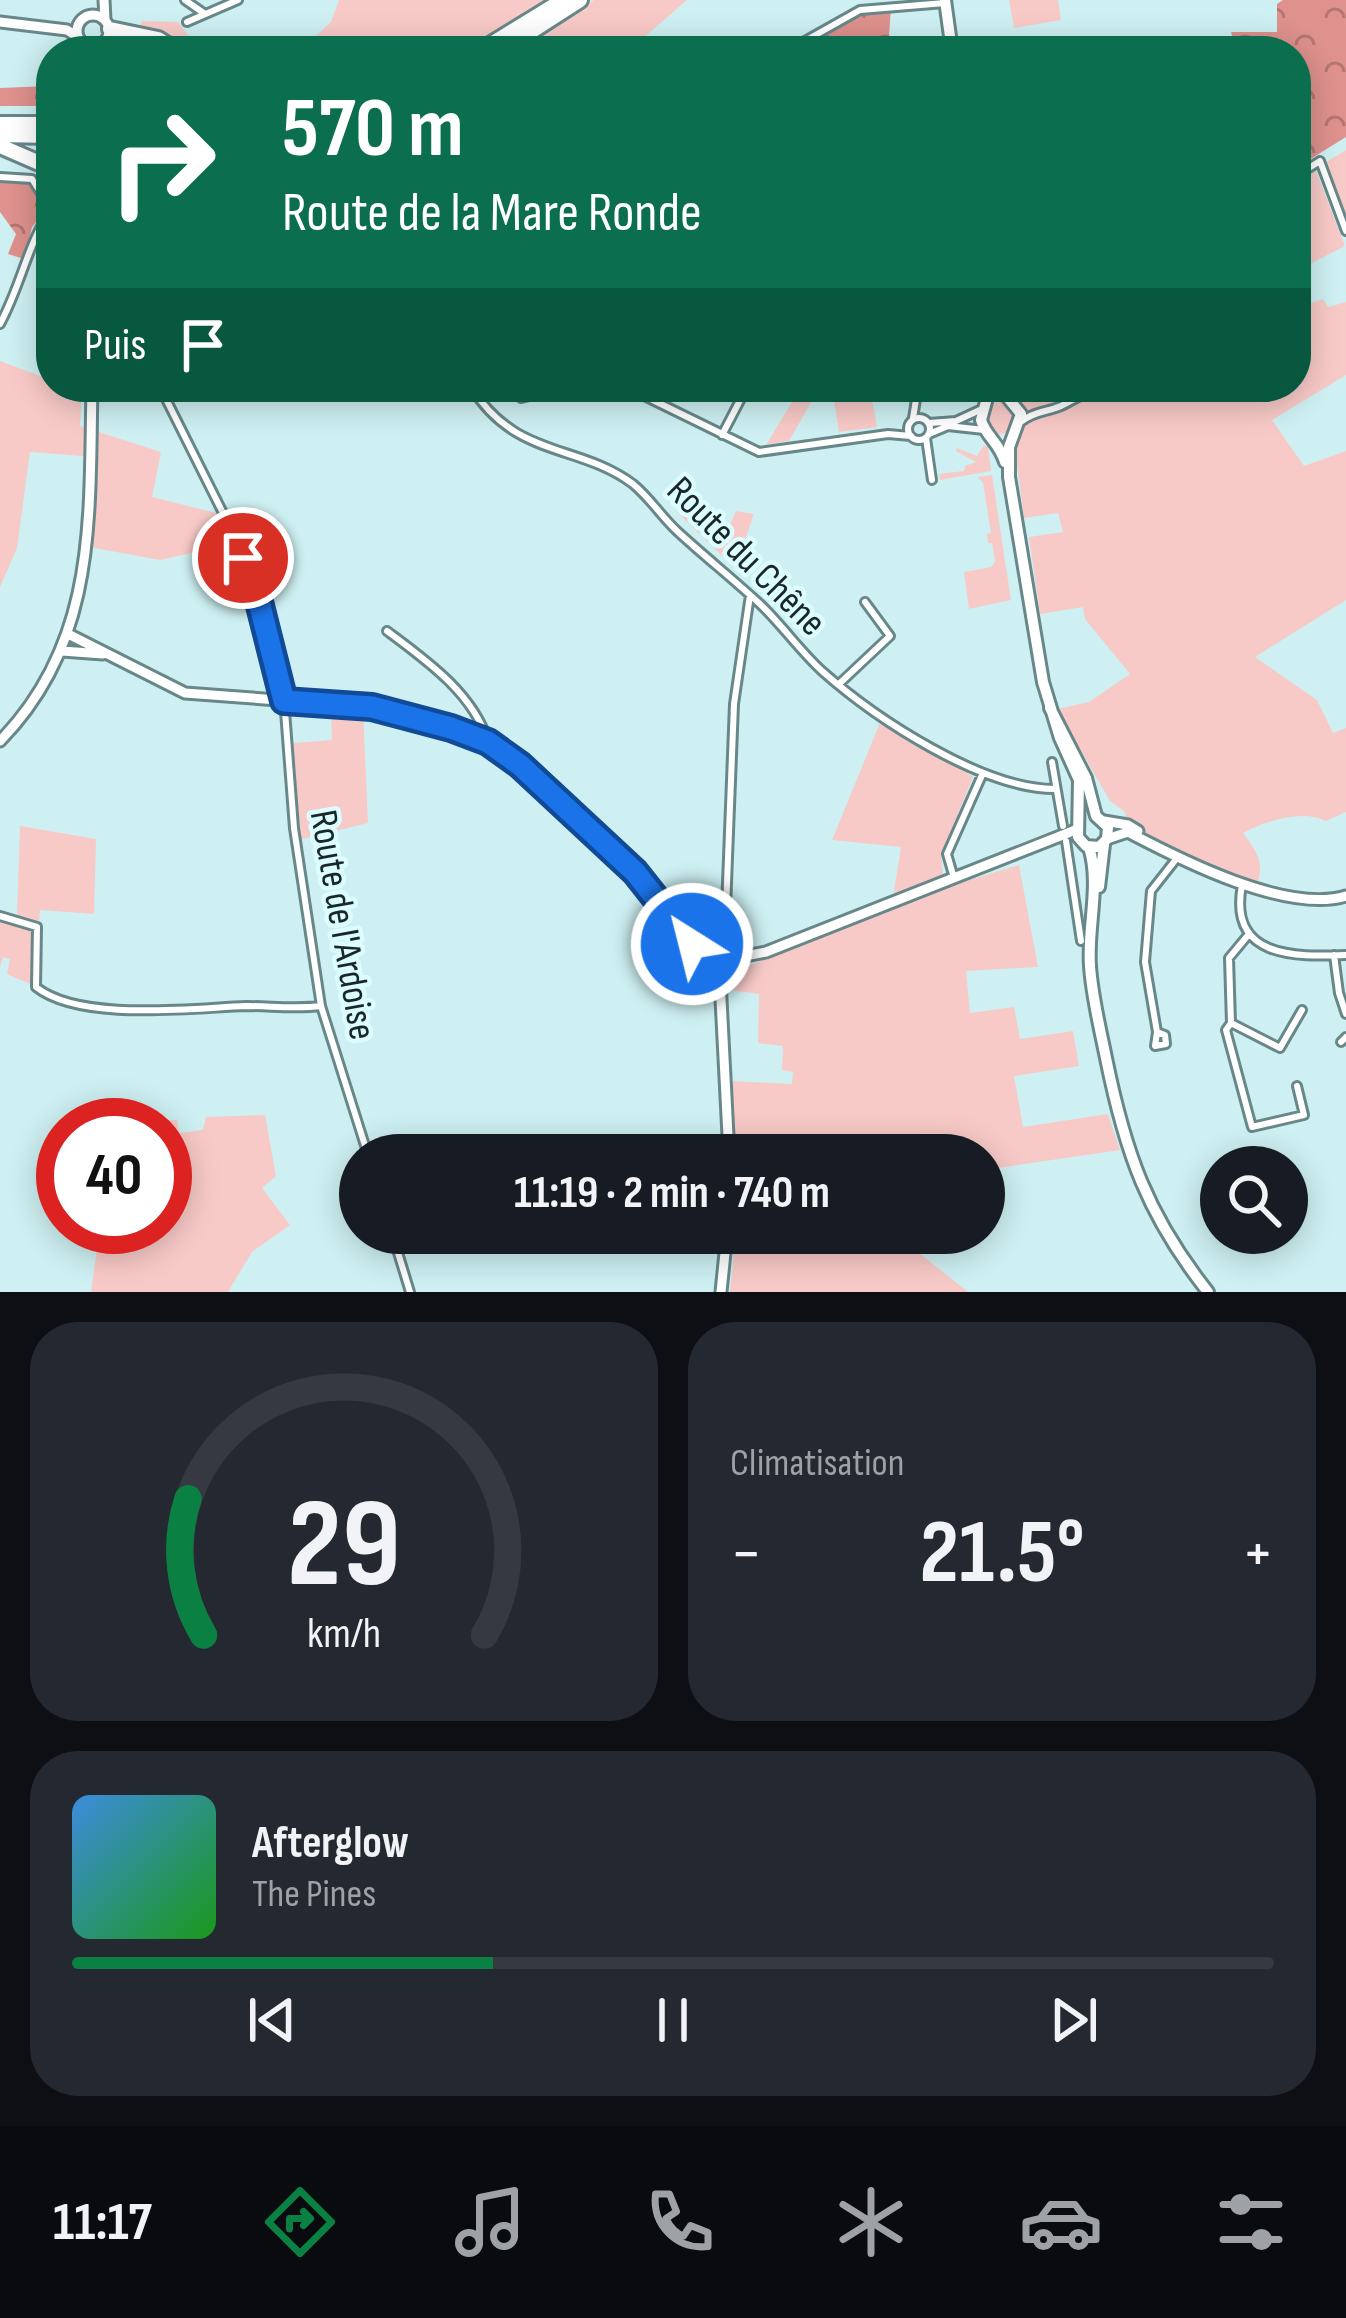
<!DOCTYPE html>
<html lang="fr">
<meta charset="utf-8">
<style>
body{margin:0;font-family:"Sofia Sans Condensed",sans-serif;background:#242831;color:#f1f3f6;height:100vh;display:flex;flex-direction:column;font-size:45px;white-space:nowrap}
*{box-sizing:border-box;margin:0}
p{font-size:39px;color:#9ea1a6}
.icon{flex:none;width:66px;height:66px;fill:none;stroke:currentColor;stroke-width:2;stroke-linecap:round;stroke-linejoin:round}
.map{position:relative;height:1292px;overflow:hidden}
.sheet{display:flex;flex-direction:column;gap:30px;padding:30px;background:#0d0f14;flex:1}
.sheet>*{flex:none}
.guide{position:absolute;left:36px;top:36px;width:1275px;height:366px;border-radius:48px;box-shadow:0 6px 30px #0003;background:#0b6e4f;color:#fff;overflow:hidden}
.controls{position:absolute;left:1200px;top:1146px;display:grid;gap:24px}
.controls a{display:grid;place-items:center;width:108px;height:108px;border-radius:50%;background:#171b24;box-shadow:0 6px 30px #0003;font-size:60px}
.speed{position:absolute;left:36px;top:1098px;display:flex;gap:24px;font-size:60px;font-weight:700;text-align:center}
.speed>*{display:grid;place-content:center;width:156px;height:156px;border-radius:50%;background:#171b24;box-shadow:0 6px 30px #0003;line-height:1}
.speed .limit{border:18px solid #d22;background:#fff;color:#111}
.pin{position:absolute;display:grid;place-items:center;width:102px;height:102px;color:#fff;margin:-51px;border:6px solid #fff;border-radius:50%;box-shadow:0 3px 12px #0007}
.me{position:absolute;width:132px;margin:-66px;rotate:324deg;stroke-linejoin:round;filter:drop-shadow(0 0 9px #0008)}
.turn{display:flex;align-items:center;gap:42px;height:252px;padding:0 48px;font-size:54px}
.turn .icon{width:156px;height:156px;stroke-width:2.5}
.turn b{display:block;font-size:84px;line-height:102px}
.then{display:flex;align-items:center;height:114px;padding:0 48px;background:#0003;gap:24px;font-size:45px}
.big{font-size:90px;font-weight:700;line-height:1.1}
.sheet .widget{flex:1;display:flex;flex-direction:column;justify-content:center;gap:18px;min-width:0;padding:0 42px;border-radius:48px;background:#242831}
.sheet .dial{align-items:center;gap:0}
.dial svg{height:312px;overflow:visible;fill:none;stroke:#363941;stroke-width:7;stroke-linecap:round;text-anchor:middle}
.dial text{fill:#f1f3f6;stroke:none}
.song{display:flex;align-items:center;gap:36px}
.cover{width:144px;height:144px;border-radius:18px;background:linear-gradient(135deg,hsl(210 70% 55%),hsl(120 70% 35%))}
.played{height:12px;border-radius:6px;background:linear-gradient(90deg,#0b8043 35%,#363941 35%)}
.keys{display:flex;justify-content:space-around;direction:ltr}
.heat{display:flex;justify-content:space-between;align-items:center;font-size:66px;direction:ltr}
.sheet .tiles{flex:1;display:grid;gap:30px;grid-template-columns:1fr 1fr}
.widget:last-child{grid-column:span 2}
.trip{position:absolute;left:339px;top:1134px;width:666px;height:120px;border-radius:60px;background:#171b24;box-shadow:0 6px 30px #0003;font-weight:700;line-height:120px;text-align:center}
.menu{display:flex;height:192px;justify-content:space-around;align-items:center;background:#090b0e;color:#9ea1a6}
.menu .icon{width:84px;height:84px}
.menu .active{color:#0b8043}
.menu b{font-size:54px;color:#f1f3f6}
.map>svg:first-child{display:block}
.green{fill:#f8cac7}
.forest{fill:url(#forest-crowns)}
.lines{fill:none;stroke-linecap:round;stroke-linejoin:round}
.street-casing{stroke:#688789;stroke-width:12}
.secondary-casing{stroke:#688789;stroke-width:15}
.primary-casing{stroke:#688789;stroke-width:16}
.highway-casing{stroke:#688789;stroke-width:20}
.street{stroke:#fff;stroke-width:6}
.secondary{stroke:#fff;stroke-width:9}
.primary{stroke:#fff;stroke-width:10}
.highway{stroke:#fff;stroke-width:14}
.route-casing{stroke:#114b97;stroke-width:30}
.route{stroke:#1a73e8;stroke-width:21}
.labels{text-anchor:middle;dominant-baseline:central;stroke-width:9;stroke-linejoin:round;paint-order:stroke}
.street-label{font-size:39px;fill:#1a2728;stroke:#dbfdff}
</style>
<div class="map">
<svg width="1346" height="1292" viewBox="0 0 1346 1292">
<defs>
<pattern id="forest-crowns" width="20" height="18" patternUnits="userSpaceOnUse" patternTransform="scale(3)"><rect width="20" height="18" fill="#de918d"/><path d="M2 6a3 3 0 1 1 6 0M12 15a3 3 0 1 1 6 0" fill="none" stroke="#b37673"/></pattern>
</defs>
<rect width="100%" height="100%" fill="#cef0f2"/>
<path class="green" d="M339,0H547L496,33L458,51H300L331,22Z
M594,0H687L642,39L650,51H517Z
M1009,0H1058L1061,20L1014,28Z
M142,21L178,22L200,51H182L138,32Z
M1346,150V218L1326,162Z
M1316,171L1345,246L1296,271V182Z
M1323,299L1328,307L1346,302V375L1272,420L1304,466L1346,451V600L1255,657L1317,700L1333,733L1346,728V812L1326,821C1302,809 1266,821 1243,833C1258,853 1265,864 1256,888L1166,857L1129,835L1125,812L1110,801L1057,709L1089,702L1130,674L1085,619L1083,607L1040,614L1029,537L1063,532L1058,513L1024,518L1014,442C1033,418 1023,405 1003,387H1296V308Z
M0,361L51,380V387L82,391L80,426L161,452L152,497L220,514L232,544L160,560L89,547L95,457L30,452L17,548L0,587Z
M782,387H820L789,441L766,445L792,402L788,400L791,392Z
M832,387H884V396L872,398L877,427L839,432Z
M984 418a16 16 0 1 1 32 0a16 16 0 1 1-32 0Z
M984,445L988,447L991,471L940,480L939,474L964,471L965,466L976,462L956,451L957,448L977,456Z
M992,475L1011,600L969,609L964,572L991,567L995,562L992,543H988L987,534L991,533L983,483L978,477Z
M684,501L699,530L702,527L725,536L736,511L754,514L735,568L679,514Z
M331,709H363L368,823L294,841L283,744L332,740Z
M882,718L973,777L941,855L944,888L1019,865L1038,967L966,971L970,1013L1014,1007L1020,1039L1073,1031L1079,1066L1014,1076L1023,1127L1108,1114L1120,1150L984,1170V1155H734L730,1081L792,1084L793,1072L782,1070L783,1046L758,1043L759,994L723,989L735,971L891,910L901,847L832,840Z
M20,826L96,839L94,914L40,910L39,921L17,915Z
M0,919L33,927L37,932L33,985L7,974L10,959L3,957L0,968Z
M265,1115L276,1176L262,1188L290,1225L252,1252L228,1292H91L100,1227H165V1125H133V1121L177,1120L179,1133L203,1130L206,1117Z
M398,1233H497L404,1251Z
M736,1233H894L968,1292H730Z"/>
<path class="forest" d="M1283,0H1346V137L1296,168V51H1236L1231,32H1277V4Z
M891,7L888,51H802C824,26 859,13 891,7Z
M51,77V106H0V88L48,86Z
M21,181L35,186L46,210L32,227L24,259L8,254L16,234L0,212V182Z"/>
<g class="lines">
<defs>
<path id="street" d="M185,0L205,14
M187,22L238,0
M787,51L860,10L945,3
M1296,176L1320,161L1346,231
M0,177L32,179L51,209
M0,324C21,286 28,242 51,210
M160,387L232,531L255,586L269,637L284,698L294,828L321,1006L368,1155
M471,387C516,459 578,443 633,484C650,498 661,516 677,531C704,556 733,579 760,604C782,625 800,651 822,671C876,719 984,790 1056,789
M519,387L521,398L569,387
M626,387L759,452L888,434L911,436
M908 429a11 11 0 1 1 22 0a11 11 0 1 1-22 0Z
M913,418L918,387
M1022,421C1035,411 1047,412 1061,406C1074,400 1085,392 1100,387
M929,423L956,421L982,409
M929,434L948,426L984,430
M722,435L747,387
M926,438L932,480
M387,631C426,660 474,694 488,742
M839,684L890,636L865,602
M1052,762L1063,826
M1066,841L1081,941
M954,878L947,854L983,773
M1242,885C1228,958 1294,957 1346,955
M0,916L37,927L36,987C80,1022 191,1008 246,1006C271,1006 297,1009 321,1006
M1249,934L1229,958L1231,1023L1226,1030L1252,1127L1304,1115L1297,1086
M1334,955L1339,993L1346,1014
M724,960L734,704L750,595
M1231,1023L1280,1048L1302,1010
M1157,1032L1165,1035L1166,1044L1155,1046L1157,1032L1145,962L1151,891L1177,858
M1341,1042L1346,1037
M392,1233L410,1292"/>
<path id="secondary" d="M104,0L105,20
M77 31a16 16 0 1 1 32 0a16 16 0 1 1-32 0Z
M0,22L67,30L78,37
M68,634L185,693L372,707L472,734L520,765L635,872L697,949L724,960L766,952L1078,829
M62,651L103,654
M0,741C98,641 89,517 92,387
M1104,821L1128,825L1138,831
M1107,839L1128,832C1181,860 1287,914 1346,896
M724,960L720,980L729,1155
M721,1292L727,1233"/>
<path id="primary" d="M945,0L952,51
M990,387L981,420C986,437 999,442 1005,462
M999,387L1021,414L1009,447V477L1043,682L1060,738L1079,780L1078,837L1086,846L1099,847L1107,839L1108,827L1096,816L1086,778L1050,708
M1089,847C1101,885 1087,927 1090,966C1092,997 1100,1028 1106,1058C1125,1152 1147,1215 1208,1292
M1099,887L1104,844"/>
<path id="highway" d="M110,29L158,39L177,51
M480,51L563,0
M501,51L580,0
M0,124H51
M0,135L51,136
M0,146L51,168"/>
</defs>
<use href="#street" class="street-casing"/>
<use href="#secondary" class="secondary-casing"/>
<use href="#primary" class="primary-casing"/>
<use href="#highway" class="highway-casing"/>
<use href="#street" class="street"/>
<use href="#secondary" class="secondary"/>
<use href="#primary" class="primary"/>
<use href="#highway" class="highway"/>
</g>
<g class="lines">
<defs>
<path id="route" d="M243,558L255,586L284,701L372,707L451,728L488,742L520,765L635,872L692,944"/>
</defs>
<use href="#route" class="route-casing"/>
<use href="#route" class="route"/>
</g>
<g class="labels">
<g class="street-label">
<text transform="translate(746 557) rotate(45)">Route du Chêne</text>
<text transform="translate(342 925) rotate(80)">Route de l'Ardoise</text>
</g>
</g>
</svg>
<div class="controls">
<a><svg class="icon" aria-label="search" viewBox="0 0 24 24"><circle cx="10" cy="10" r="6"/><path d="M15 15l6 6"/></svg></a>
</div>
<div class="speed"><div class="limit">40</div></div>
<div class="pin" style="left:243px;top:558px;background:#d93025"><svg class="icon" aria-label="arrive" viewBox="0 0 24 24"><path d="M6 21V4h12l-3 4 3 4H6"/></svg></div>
<svg class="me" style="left:692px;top:944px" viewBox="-20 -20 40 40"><circle r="17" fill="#1a73e8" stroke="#fff" stroke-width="3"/><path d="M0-11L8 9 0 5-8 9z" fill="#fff"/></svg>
<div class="trip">11:19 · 2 min · 740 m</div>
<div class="guide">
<div class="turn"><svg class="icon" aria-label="right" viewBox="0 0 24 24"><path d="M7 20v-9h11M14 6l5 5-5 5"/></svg><div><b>570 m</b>Route de la Mare Ronde</div></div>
<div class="then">Puis<svg class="icon" aria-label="arrive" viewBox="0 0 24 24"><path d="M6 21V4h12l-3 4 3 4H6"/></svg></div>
</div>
</div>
<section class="sheet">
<div class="tiles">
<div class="widget dial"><svg viewBox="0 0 100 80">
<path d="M14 69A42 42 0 1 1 86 69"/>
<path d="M14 69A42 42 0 0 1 10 34" stroke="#0b8043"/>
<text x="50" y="56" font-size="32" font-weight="700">29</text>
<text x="50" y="72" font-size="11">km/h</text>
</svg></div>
<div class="widget"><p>Climatisation</p>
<div class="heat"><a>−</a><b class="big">21.5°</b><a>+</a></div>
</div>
<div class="widget">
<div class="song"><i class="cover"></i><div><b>Afterglow</b><p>The Pines</p></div></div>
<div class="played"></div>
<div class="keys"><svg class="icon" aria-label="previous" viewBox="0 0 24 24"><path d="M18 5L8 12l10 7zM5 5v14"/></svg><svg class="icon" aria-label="pause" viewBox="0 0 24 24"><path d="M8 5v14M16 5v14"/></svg><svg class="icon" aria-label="next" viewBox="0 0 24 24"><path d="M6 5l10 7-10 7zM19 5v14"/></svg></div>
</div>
</div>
</section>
<nav class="menu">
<b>11:17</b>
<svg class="icon active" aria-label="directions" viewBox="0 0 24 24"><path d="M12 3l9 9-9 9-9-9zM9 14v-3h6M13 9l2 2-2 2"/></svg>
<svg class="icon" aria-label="music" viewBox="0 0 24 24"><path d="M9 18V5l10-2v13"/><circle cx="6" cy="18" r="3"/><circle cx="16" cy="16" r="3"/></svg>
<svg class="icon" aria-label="phone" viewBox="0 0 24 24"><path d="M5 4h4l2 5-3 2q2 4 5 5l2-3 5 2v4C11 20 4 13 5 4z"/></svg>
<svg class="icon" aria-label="climate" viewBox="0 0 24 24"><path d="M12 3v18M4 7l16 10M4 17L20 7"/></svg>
<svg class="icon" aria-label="car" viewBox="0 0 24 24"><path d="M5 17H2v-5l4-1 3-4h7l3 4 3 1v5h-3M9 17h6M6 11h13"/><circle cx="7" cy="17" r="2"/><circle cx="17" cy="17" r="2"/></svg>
<svg class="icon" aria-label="filters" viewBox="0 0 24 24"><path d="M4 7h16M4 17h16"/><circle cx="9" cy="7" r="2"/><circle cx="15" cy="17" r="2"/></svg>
</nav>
